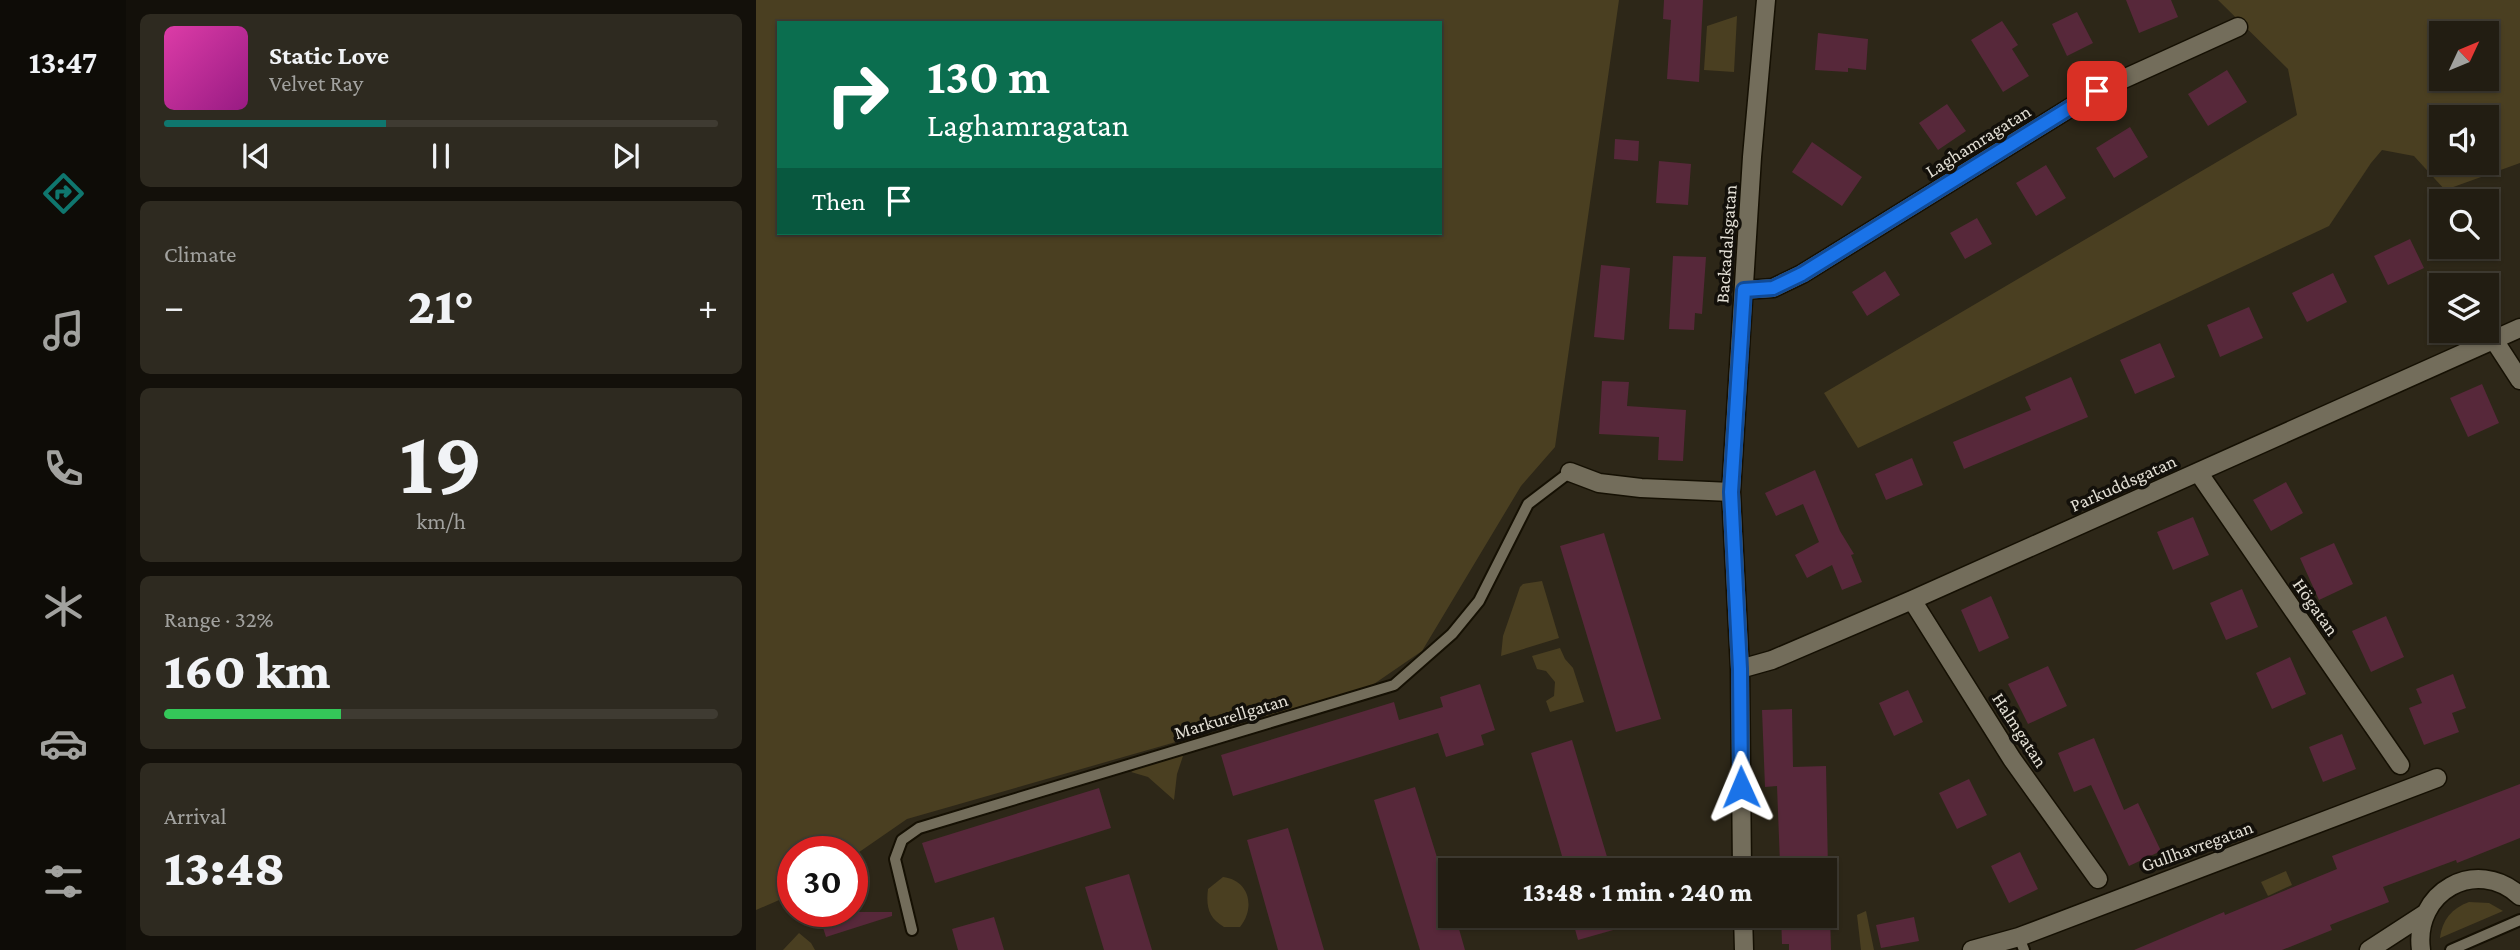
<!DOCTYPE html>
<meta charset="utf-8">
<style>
body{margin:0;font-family:"Crimson Pro",serif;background:#2e2a20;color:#f1f3f6;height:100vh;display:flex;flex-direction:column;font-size:26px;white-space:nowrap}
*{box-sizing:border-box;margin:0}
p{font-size:23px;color:#a2a29f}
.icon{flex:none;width:38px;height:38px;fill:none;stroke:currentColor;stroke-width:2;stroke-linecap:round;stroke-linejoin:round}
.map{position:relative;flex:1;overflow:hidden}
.drawer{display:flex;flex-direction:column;gap:14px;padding:14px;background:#13100a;width:630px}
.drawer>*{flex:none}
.banner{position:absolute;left:21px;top:21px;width:665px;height:214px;border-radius:0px;box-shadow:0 2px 5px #0004,0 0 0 2px #3f3b32;background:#0b6e4f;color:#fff;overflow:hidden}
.needle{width:46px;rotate:46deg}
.buttons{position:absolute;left:1673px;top:21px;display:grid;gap:14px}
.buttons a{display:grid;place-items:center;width:70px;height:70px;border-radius:0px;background:#221d12;box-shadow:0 2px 5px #0004,0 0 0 2px #3f3b32;font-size:35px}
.speed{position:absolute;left:21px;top:836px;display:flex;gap:14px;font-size:35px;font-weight:700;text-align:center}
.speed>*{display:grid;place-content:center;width:91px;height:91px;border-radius:50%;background:#221d12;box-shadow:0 2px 5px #0004,0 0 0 2px #3f3b32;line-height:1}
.speed .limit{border:10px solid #d22;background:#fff;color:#111}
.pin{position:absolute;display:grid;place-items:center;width:60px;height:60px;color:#fff;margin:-30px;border-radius:14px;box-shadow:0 4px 10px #0006}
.me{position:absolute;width:77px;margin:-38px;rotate:359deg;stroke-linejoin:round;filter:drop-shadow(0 0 5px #0008)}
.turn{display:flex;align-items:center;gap:24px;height:147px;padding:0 35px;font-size:32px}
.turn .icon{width:91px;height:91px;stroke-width:2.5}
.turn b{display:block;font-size:49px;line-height:60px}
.then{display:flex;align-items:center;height:66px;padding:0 35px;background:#0003;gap:14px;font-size:26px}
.big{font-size:52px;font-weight:800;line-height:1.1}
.drawer .card{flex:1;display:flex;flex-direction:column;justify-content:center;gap:10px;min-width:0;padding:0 24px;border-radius:10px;background:#2e2a20}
.drawer .dial{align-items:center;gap:0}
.dial b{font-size:91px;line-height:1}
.song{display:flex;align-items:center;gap:21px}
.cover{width:84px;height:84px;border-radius:10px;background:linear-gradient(135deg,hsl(320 70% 55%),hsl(310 70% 35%))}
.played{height:7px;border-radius:4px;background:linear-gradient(90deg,#0f766e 40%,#3f3b32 40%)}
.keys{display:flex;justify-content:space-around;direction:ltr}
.heat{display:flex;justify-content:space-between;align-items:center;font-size:38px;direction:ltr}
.charge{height:10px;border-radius:5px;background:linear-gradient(90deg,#34c759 32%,#3f3b32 0)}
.trip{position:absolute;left:682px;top:858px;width:399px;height:70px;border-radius:0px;background:#221d12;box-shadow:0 2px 5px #0004,0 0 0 2px #3f3b32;font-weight:800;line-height:70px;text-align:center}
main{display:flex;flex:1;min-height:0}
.tab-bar{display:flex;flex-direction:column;width:126px;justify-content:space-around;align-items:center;background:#0e0c07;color:#a2a29f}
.tab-bar .icon{width:49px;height:49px}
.tab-bar .selected{color:#0f766e}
.tab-bar b{font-size:32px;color:#f1f3f6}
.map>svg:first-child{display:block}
.green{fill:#4a3f21;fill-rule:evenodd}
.building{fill:#57283a}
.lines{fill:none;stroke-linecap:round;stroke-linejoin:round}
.lane-casing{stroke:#151003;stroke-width:14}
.street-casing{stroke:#151003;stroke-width:21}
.secondary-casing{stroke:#151003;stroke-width:21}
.lane{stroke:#736d5b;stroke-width:10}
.street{stroke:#736d5b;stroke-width:18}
.secondary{stroke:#736d5b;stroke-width:18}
.route-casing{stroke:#114b97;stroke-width:18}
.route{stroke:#1a73e8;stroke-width:12}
.labels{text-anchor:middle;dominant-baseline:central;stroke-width:7;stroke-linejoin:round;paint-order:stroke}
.street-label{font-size:19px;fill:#e4e0d6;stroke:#13100a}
</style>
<main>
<nav class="tab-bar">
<b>13:47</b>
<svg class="icon selected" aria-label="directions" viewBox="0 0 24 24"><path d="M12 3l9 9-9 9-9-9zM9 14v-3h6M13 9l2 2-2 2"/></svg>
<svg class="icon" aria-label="music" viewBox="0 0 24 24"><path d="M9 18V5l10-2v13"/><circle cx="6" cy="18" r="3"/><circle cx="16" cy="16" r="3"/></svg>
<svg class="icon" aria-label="phone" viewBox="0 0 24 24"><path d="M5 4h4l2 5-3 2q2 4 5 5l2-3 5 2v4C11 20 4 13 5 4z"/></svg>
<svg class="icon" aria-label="climate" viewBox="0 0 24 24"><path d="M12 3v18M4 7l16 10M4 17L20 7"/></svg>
<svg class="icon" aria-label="car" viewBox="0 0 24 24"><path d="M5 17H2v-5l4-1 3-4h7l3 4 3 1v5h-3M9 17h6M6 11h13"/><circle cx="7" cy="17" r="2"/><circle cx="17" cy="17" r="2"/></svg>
<svg class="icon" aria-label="filters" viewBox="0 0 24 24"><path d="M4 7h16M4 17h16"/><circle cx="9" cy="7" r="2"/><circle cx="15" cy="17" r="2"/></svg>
</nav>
<section class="drawer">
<div class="card">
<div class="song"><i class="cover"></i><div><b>Static Love</b><p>Velvet Ray</p></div></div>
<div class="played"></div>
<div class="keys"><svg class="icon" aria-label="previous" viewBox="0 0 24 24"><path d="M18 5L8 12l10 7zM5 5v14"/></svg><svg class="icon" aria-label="pause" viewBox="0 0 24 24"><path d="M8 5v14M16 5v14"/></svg><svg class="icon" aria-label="next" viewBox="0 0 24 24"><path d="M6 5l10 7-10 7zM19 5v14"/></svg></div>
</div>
<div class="card"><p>Climate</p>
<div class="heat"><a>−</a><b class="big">21°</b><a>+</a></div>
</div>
<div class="card dial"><b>19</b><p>km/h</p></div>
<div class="card"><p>Range · 32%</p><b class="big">160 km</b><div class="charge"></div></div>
<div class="card"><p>Arrival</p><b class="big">13:48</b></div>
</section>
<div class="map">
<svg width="1764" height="950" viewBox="0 0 1764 950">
<rect width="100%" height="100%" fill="#2d2718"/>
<path class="green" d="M0,0H863L799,447L765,486L666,651L615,686L151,819L96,857V852H37V894L0,910ZM23,23H684V233H23Z
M1462,0H1764V163L1689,190L1658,156L1626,150L1615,163L1573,226L1102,448L1068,393L1541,115L1532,69ZM1685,33H1731V79H1685ZM1685,117H1731V163H1685Z
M981,16L978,72L948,70L951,26Z
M786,581L803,638L745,656L747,636L764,587L767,584Z
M804,648L809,659L817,668L828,702L794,712L790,701L798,696L799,682L790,671L781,669L776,656Z
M420,756H427L421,774L418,800L392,777L375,772L387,765Z
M1530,871L1536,885L1512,896L1505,882Z
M467,877C493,880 500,907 484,927H468C452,918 450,906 452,889Z
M1713,902L1733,903L1747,911L1684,938C1686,920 1696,908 1713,902Z
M1110,911L1118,950H1105L1101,915Z
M43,933L55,943L59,950H27Z"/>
<path class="building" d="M908,0H947L943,82L911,79L915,20L907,19Z
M1370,0H1415L1422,17L1383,33Z
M1321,12L1337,43L1311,56L1296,24Z
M1246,21L1262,45L1256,49L1273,76L1247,92L1215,40Z
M1062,33L1112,39L1110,70L1092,68V72L1059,70Z
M1471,70L1491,102L1452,126L1432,94Z
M1191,104L1210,131L1182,150L1163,123Z
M1374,127L1392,157L1358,178L1340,148Z
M859,139L883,141L882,161L858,159Z
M1056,142L1106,177L1086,206L1036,172Z
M903,161L935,164L932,205L900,203Z
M1290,165L1310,198L1280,216L1260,183Z
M1221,218L1236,244L1209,259L1194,233Z
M1654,239L1668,268L1632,285L1618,256Z
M917,256L950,257L946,314L939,313L938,330L913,329Z
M845,265L874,268L868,340L838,337Z
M1129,271L1144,295L1111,316L1096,292Z
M1577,273L1591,302L1551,322L1536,293Z
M1493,307L1507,338L1464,357L1451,325Z
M1404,343L1419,377L1379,394L1364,360Z
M1315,377L1332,417L1208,469L1197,442L1275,410L1269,397Z
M846,381L873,382L871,406L930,410L927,461L902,460L903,437L843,434Z
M1726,384L1743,423L1712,437L1694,398Z
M1156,458L1167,485L1130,500L1119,474Z
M1059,470L1084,531L1098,554L1095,555L1106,582L1086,590L1076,565L1051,578L1039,555L1063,542L1047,504L1020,516L1009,493Z
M1530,482L1547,513L1515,531L1497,500Z
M1437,517L1453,555L1417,570L1401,532Z
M848,533L905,719L860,732L804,546Z
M1578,543L1597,584L1563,600L1544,558Z
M1486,589L1502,627L1470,640L1454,603Z
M1235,596L1253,638L1223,652L1205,610Z
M1630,616L1648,657L1615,672L1596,631Z
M1534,657L1550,694L1516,709L1500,673Z
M1292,666L1311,706L1272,724L1252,684Z
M1697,674L1710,708L1696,713L1703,732L1668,745L1653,708L1666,703L1660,689Z
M724,684L739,730L725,735L728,745L690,757L682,733L477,796L465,755L638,702L643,720L687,707L684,697Z
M1152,690L1167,722L1138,736L1123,703Z
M1036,709L1037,767L1070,766L1072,870H1031V864H1024L1021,786L1009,787L1006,710Z
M1586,734L1600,769L1567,782L1553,747Z
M1338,738L1368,810L1382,803L1405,851L1373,866L1335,785L1318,792L1302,753Z
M816,740L855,870H810L802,842L775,753Z
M1213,779L1231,815L1201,829L1183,793Z
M1764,784V838L1701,863L1700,860L1627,887L1633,902L1574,925L1576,930L1526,950H1378L1468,912L1469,915L1581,869L1576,856Z
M659,787L695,902V915H699L709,950H664L618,800Z
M343,788L355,828L179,883L166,843Z
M532,828L568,950H522L491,840Z
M1264,852L1282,889L1253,903L1235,866Z
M373,874L396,950H348L329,887Z
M62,912H136V916L70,937Z
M824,915H888L889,921L822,940L817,922L825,920Z
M1025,915H1074L1075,950H1033V944H1026Z
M238,917L248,950H202L196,929Z
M1158,917L1163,941L1125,948L1120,925Z"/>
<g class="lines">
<defs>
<path id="lane" d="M156,930L139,859L146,840L163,828L638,685L696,634L723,601L772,504L814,472
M1263,937L1268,950
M1695,950L1764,920"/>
<path id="street" d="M988,290L1017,288L1046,274L1341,91L1482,27
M1738,340L1764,380
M814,472L843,483L885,488L975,492
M1442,472L1644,765
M1156,600L1256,759L1342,879
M984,669L1016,660L1156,600L1764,328
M986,870L984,669L975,492L996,157L1010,0
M987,915L988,950
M1216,950L1263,937L1681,778"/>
<path id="secondary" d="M1613,950L1670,913
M1665,950C1657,892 1720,856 1764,896"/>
</defs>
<use href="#lane" class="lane-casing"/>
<use href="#street" class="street-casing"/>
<use href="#secondary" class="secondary-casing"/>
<use href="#lane" class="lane"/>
<use href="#street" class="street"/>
<use href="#secondary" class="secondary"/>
</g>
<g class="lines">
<defs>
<path id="route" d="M985,787L984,669L975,492L988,290L1017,288L1046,274L1341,91"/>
</defs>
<use href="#route" class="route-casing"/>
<use href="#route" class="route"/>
</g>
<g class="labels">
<g class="street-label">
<text transform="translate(1222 141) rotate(-32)">Laghamragatan</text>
<text transform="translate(970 244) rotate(-86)">Backadalsgatan</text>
<text transform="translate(1367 483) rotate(-24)">Parkuddsgatan</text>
<text transform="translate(1560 607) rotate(55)">Högatan</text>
<text transform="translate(475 716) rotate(-17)">Markurellgatan</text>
<text transform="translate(1264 730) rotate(57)">Halmgatan</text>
<text transform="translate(1441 846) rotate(-20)">Gullhavregatan</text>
</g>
</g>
</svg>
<div class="buttons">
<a><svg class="needle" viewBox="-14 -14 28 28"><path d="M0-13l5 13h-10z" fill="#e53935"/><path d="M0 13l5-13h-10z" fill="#a2a29f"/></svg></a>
<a><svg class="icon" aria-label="sound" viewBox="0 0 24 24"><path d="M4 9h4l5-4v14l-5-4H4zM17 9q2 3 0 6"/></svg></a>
<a><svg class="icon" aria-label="search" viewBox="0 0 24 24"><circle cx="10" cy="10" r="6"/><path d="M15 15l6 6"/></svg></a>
<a><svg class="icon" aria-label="layers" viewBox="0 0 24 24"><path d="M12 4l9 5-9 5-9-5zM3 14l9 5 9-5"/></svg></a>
</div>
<div class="speed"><div class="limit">30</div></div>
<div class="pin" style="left:1341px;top:91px;background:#d93025"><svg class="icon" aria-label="arrive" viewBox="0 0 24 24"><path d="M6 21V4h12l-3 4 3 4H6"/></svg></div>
<svg class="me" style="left:985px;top:787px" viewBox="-20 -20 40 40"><path d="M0-17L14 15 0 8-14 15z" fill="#1a73e8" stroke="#fff" stroke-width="4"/></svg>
<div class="trip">13:48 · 1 min · 240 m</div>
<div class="banner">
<div class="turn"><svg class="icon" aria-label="right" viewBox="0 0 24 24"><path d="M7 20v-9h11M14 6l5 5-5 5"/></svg><div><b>130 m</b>Laghamragatan</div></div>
<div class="then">Then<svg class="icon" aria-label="arrive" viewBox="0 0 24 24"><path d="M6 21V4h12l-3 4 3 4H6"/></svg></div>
</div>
</div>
</main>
